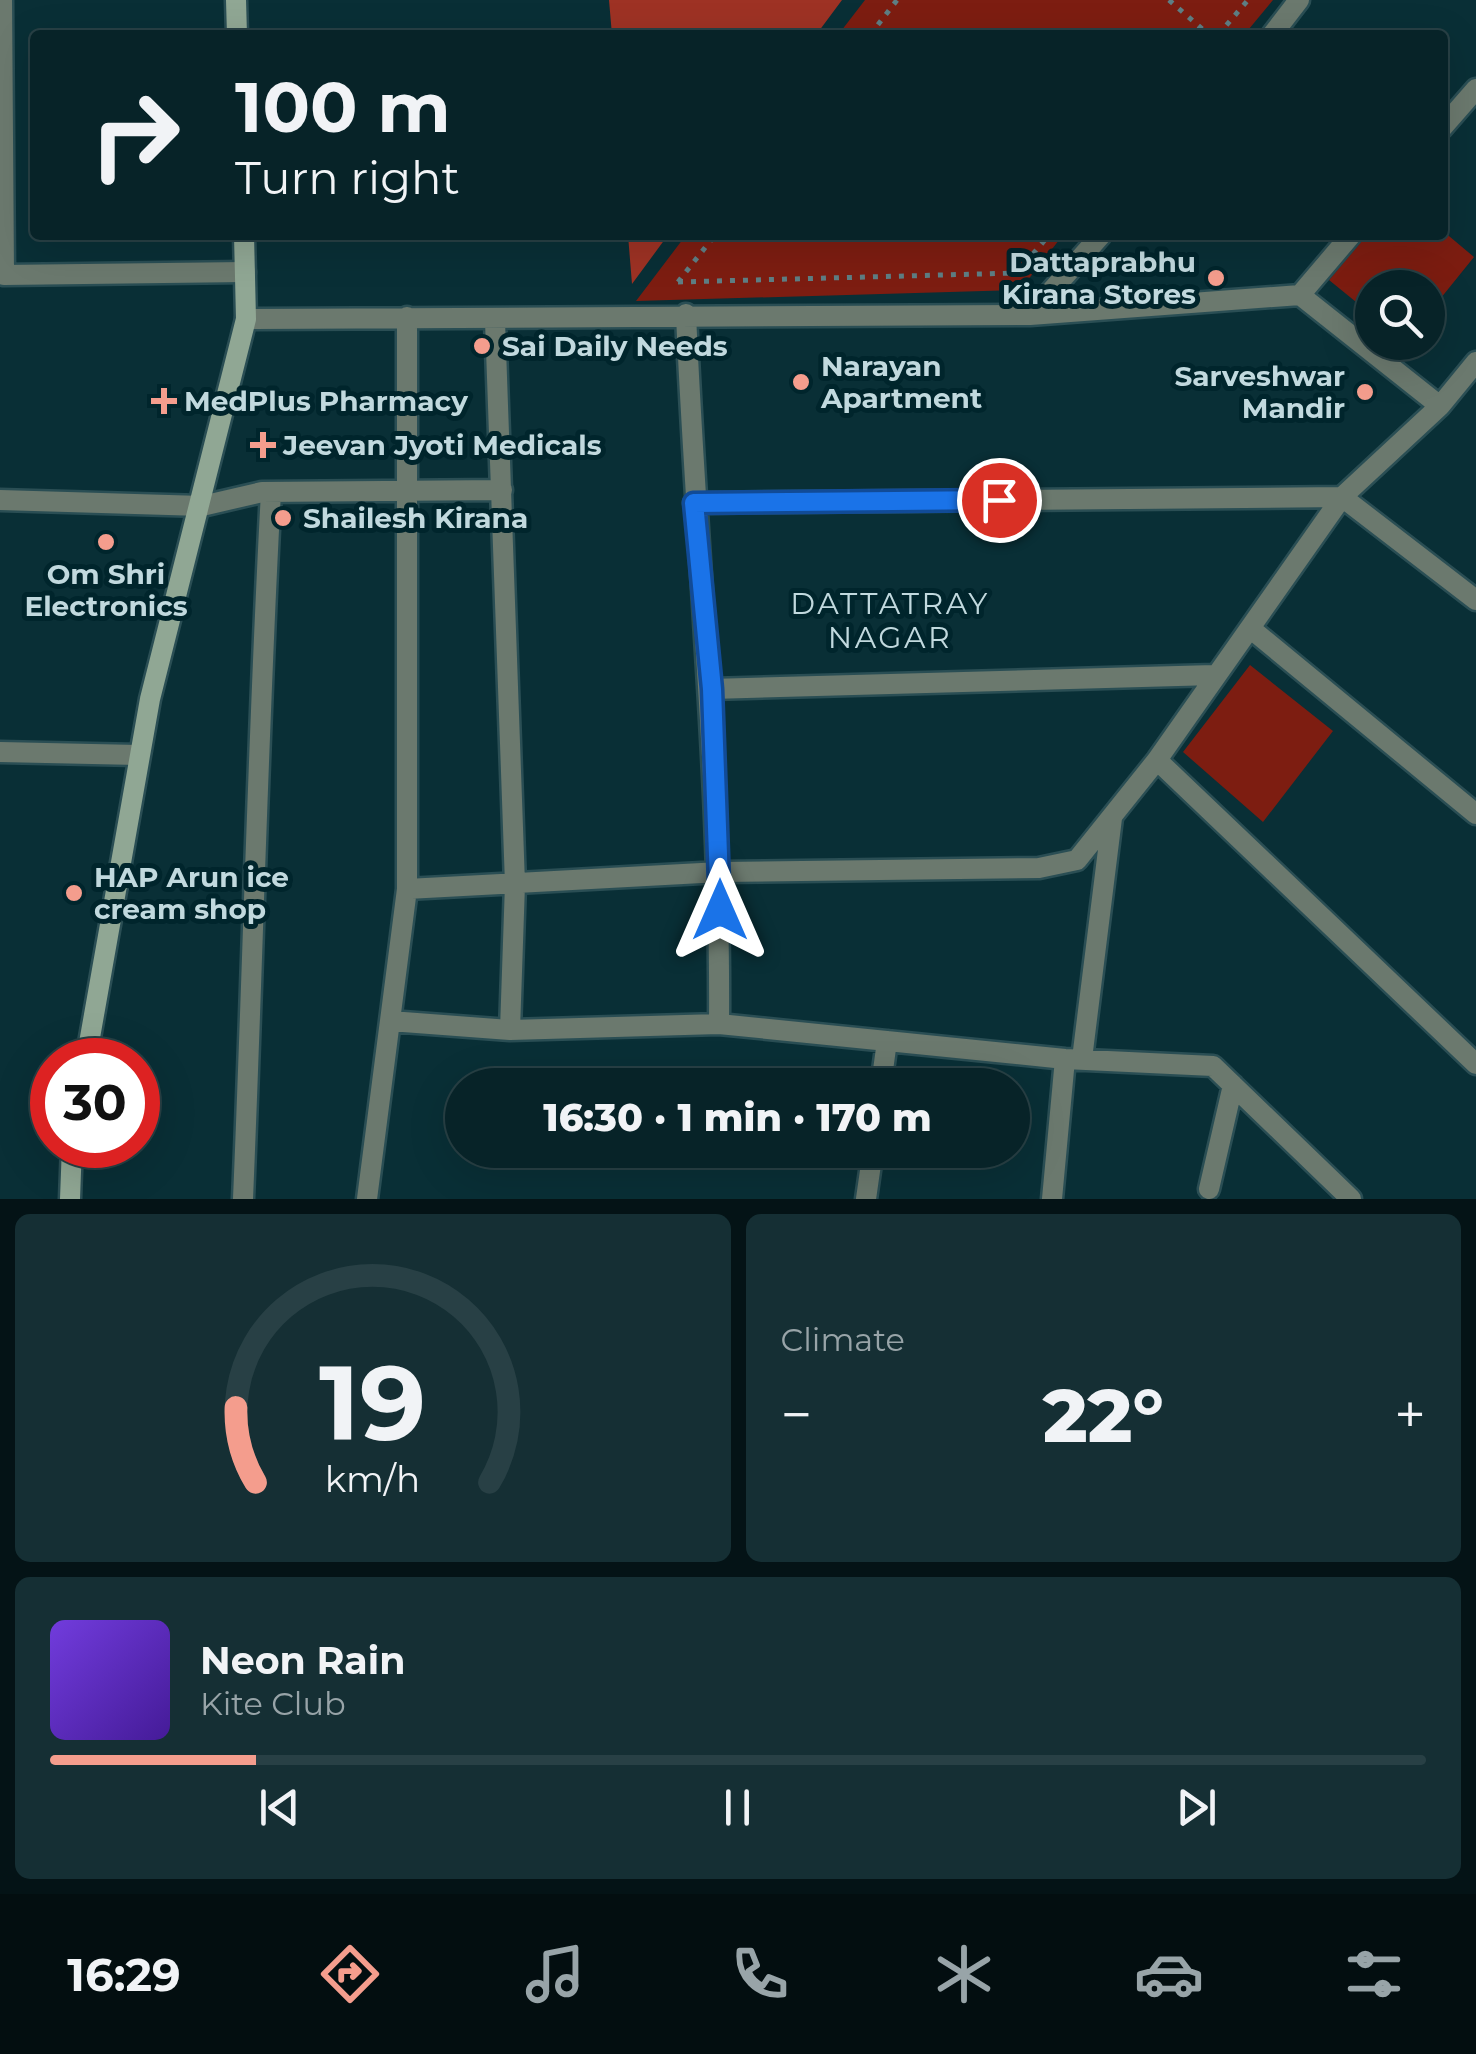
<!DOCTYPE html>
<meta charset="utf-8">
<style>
body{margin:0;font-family:Montserrat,sans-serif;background:#152f34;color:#f1f3f6;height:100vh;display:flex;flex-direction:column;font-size:38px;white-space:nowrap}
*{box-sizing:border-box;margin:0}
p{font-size:32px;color:#98a4a8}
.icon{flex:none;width:55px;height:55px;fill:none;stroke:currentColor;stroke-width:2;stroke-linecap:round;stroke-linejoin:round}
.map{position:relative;height:1199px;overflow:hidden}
.panel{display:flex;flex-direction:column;gap:15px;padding:15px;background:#041316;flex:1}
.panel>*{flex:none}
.guide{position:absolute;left:30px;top:30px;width:1418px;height:210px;border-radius:10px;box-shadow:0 10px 40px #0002,0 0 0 2px #284045;background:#072328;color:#f1f3f6;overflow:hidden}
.controls{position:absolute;left:1355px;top:270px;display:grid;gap:20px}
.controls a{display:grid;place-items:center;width:90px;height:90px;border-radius:50%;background:#072328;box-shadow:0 10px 40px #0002,0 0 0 2px #284045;font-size:50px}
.speed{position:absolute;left:30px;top:1038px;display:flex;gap:20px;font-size:50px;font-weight:700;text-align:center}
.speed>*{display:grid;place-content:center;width:130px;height:130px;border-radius:50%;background:#072328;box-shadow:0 10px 40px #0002,0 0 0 2px #284045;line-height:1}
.speed .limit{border:15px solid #d22;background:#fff;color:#111}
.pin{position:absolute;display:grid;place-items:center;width:85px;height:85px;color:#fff;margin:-42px;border:5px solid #fff;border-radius:50%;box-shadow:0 2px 10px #0007}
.me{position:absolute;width:110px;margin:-55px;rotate:0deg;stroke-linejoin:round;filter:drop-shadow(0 0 8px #0008)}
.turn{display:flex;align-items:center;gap:35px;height:210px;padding:0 40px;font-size:45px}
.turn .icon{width:130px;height:130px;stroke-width:2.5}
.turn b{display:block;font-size:70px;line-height:85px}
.big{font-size:75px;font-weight:800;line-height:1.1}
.panel .widget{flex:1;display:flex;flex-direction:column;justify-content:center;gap:15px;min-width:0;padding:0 35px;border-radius:15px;background:#152f34}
.panel .dial{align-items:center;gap:0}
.dial svg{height:260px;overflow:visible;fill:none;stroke:#284045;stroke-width:7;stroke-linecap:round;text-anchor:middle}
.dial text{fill:#f1f3f6;stroke:none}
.song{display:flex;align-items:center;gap:30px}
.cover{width:120px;height:120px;border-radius:15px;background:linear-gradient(135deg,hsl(260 70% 55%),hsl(260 70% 35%))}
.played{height:10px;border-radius:5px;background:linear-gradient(90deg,#f49d8d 15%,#284045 15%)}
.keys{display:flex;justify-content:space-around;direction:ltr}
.heat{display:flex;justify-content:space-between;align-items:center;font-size:55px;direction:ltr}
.panel .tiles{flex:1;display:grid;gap:15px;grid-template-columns:1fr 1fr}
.widget:last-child{grid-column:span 2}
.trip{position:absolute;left:445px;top:1068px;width:585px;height:100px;border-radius:50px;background:#072328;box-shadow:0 10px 40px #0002,0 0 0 2px #284045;font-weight:800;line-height:100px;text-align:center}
.menu{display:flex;height:160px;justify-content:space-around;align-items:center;background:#030e10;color:#98a4a8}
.menu .icon{width:70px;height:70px}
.menu .active{color:#f49d8d}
.menu b{font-size:45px;color:#f1f3f6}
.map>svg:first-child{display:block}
.green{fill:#7d1d11}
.forest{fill:#9e3224}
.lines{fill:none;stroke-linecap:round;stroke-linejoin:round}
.minor-casing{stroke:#2a4e54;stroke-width:25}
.secondary-casing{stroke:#2a4e54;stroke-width:25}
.path{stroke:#5e7e84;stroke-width:5;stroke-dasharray:5 8;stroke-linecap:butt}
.minor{stroke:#6b796e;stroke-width:20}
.secondary{stroke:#90a794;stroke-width:20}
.route-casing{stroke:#114b97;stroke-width:25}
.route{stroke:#1a73e8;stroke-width:18}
.poi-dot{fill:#f49d8d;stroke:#00252c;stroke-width:4}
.labels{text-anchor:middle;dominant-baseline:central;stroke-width:10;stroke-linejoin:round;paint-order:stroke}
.poi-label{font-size:28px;font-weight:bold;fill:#c1d9de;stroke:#00252c;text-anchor:start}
.neighbourhood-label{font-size:30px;letter-spacing:2.5px;fill:#c1d9de;stroke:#00252c}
</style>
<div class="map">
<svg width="1476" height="1199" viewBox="0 0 1476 1199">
<rect width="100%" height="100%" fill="#092f36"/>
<path class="green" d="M865,0H1273L1244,35H838Z
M1443,231L1474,257L1428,314V288H1372V315L1329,280L1367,235H1442Z
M686,235H1063L1020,290L636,301Z
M1250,665L1333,731L1263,822L1183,752Z"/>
<path class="forest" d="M609,0H842L816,35H612Z
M628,235H668L632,284Z"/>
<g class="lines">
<defs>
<path id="minor" d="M2,0L4,275L245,272
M1272,35L1299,0
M1442,128L1476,89
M1300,295L1440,406L1476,362
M686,314C696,551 721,786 719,1024
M1030,315L1101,235
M246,319L1030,315L1300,295L1351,235
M495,321L515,884L510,1030L719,1024L1065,1059L1213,1066L1351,1199
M0,500L202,506L262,492L502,490
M694,503L1342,497L1476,600
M1250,628L1476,814
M711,689L1214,675
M0,752L138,755
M1157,760L1476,1064
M407,889L720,872L1039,868L1077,860L1157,760L1342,497L1440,406
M390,1021L510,1030
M1082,1059L1112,818
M881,1085L887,1041
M1209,1189L1233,1085
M243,1199C253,963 258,728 271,492
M367,1199L407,889V317
M866,1199L873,1150
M1052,1199L1065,1059"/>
<path id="secondary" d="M236,0L237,35
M86,1060L150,699L246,319L244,235
M70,1199L72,1145"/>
</defs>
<use href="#minor" class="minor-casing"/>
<use href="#secondary" class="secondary-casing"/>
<path class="path" d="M1169,0L1209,35
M870,35L897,0
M1218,35L1248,0
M678,282L1017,273L1049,235
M678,282L715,235"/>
<use href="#minor" class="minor"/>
<use href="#secondary" class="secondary"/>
</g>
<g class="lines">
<defs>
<path id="route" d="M720,910L712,689L694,503L999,500"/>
</defs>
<use href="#route" class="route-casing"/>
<use href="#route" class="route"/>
</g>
<g class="poi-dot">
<circle cx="1216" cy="278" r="10"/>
<circle cx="482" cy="346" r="10"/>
<circle cx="801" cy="382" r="10"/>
<circle cx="1365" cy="392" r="10"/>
<path d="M159 386h10v10h10v10h-10v10h-10v-10h-10v-10h10z"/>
<path d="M258 430h10v10h10v10h-10v10h-10v-10h-10v-10h10z"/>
<circle cx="283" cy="518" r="10"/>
<circle cx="106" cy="542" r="10"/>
<circle cx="74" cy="893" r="10"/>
</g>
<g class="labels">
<g class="poi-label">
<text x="1196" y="262" text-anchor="end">Dattaprabhu<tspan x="1196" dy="32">Kirana Stores</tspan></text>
<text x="502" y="346">Sai Daily Needs</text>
<text x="821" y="366">Narayan<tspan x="821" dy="32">Apartment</tspan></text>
<text x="1345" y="376" text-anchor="end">Sarveshwar<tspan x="1345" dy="32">Mandir</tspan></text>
<text x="184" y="401">MedPlus Pharmacy</text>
<text x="283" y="445">Jeevan Jyoti Medicals</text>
<text x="303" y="518">Shailesh Kirana</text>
<text x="106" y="574" text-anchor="middle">Om Shri<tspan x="106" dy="32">Electronics</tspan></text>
<text x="94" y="877">HAP Arun ice<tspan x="94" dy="32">cream shop</tspan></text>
</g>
<g class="neighbourhood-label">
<text x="890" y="603">DATTATRAY<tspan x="890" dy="34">NAGAR</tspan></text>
</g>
</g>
</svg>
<div class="controls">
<a><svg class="icon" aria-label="search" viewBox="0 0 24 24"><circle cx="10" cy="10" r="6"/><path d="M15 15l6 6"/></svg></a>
</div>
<div class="speed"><div class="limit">30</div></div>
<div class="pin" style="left:999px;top:500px;background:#d93025"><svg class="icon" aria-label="arrive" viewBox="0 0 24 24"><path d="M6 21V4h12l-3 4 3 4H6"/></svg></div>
<svg class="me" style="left:720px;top:910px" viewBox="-20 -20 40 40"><path d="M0-17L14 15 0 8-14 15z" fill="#1a73e8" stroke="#fff" stroke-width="4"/></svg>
<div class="trip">16:30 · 1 min · 170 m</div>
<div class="guide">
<div class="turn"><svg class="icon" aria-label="right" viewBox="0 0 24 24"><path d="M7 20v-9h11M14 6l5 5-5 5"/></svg><div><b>100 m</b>Turn right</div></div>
</div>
</div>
<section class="panel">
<div class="tiles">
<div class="widget dial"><svg viewBox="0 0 100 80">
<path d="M14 69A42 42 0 1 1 86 69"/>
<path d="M14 69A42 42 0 0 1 8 46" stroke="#f49d8d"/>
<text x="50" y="56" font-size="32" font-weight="700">19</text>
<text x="50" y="72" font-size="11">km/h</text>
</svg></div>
<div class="widget"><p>Climate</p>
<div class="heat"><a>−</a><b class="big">22°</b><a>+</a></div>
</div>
<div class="widget">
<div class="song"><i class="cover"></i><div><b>Neon Rain</b><p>Kite Club</p></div></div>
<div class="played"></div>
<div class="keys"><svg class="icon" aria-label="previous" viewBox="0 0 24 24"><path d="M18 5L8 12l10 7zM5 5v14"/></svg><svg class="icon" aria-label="pause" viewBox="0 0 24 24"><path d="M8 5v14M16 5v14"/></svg><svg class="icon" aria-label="next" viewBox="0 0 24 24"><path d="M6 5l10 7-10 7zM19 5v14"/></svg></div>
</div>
</div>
</section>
<nav class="menu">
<b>16:29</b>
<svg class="icon active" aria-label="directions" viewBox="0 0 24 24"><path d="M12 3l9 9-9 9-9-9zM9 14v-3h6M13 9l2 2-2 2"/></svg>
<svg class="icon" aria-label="music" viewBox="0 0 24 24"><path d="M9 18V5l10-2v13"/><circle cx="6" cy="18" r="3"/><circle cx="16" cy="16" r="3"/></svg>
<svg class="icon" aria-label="phone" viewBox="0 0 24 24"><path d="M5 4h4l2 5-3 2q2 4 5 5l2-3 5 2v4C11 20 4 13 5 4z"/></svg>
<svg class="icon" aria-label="climate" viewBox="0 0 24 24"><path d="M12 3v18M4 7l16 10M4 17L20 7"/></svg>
<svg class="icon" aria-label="car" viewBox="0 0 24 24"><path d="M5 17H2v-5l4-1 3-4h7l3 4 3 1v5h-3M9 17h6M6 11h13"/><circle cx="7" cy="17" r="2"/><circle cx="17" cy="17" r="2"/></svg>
<svg class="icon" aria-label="filters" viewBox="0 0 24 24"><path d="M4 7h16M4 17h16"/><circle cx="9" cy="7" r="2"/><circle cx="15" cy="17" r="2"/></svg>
</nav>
